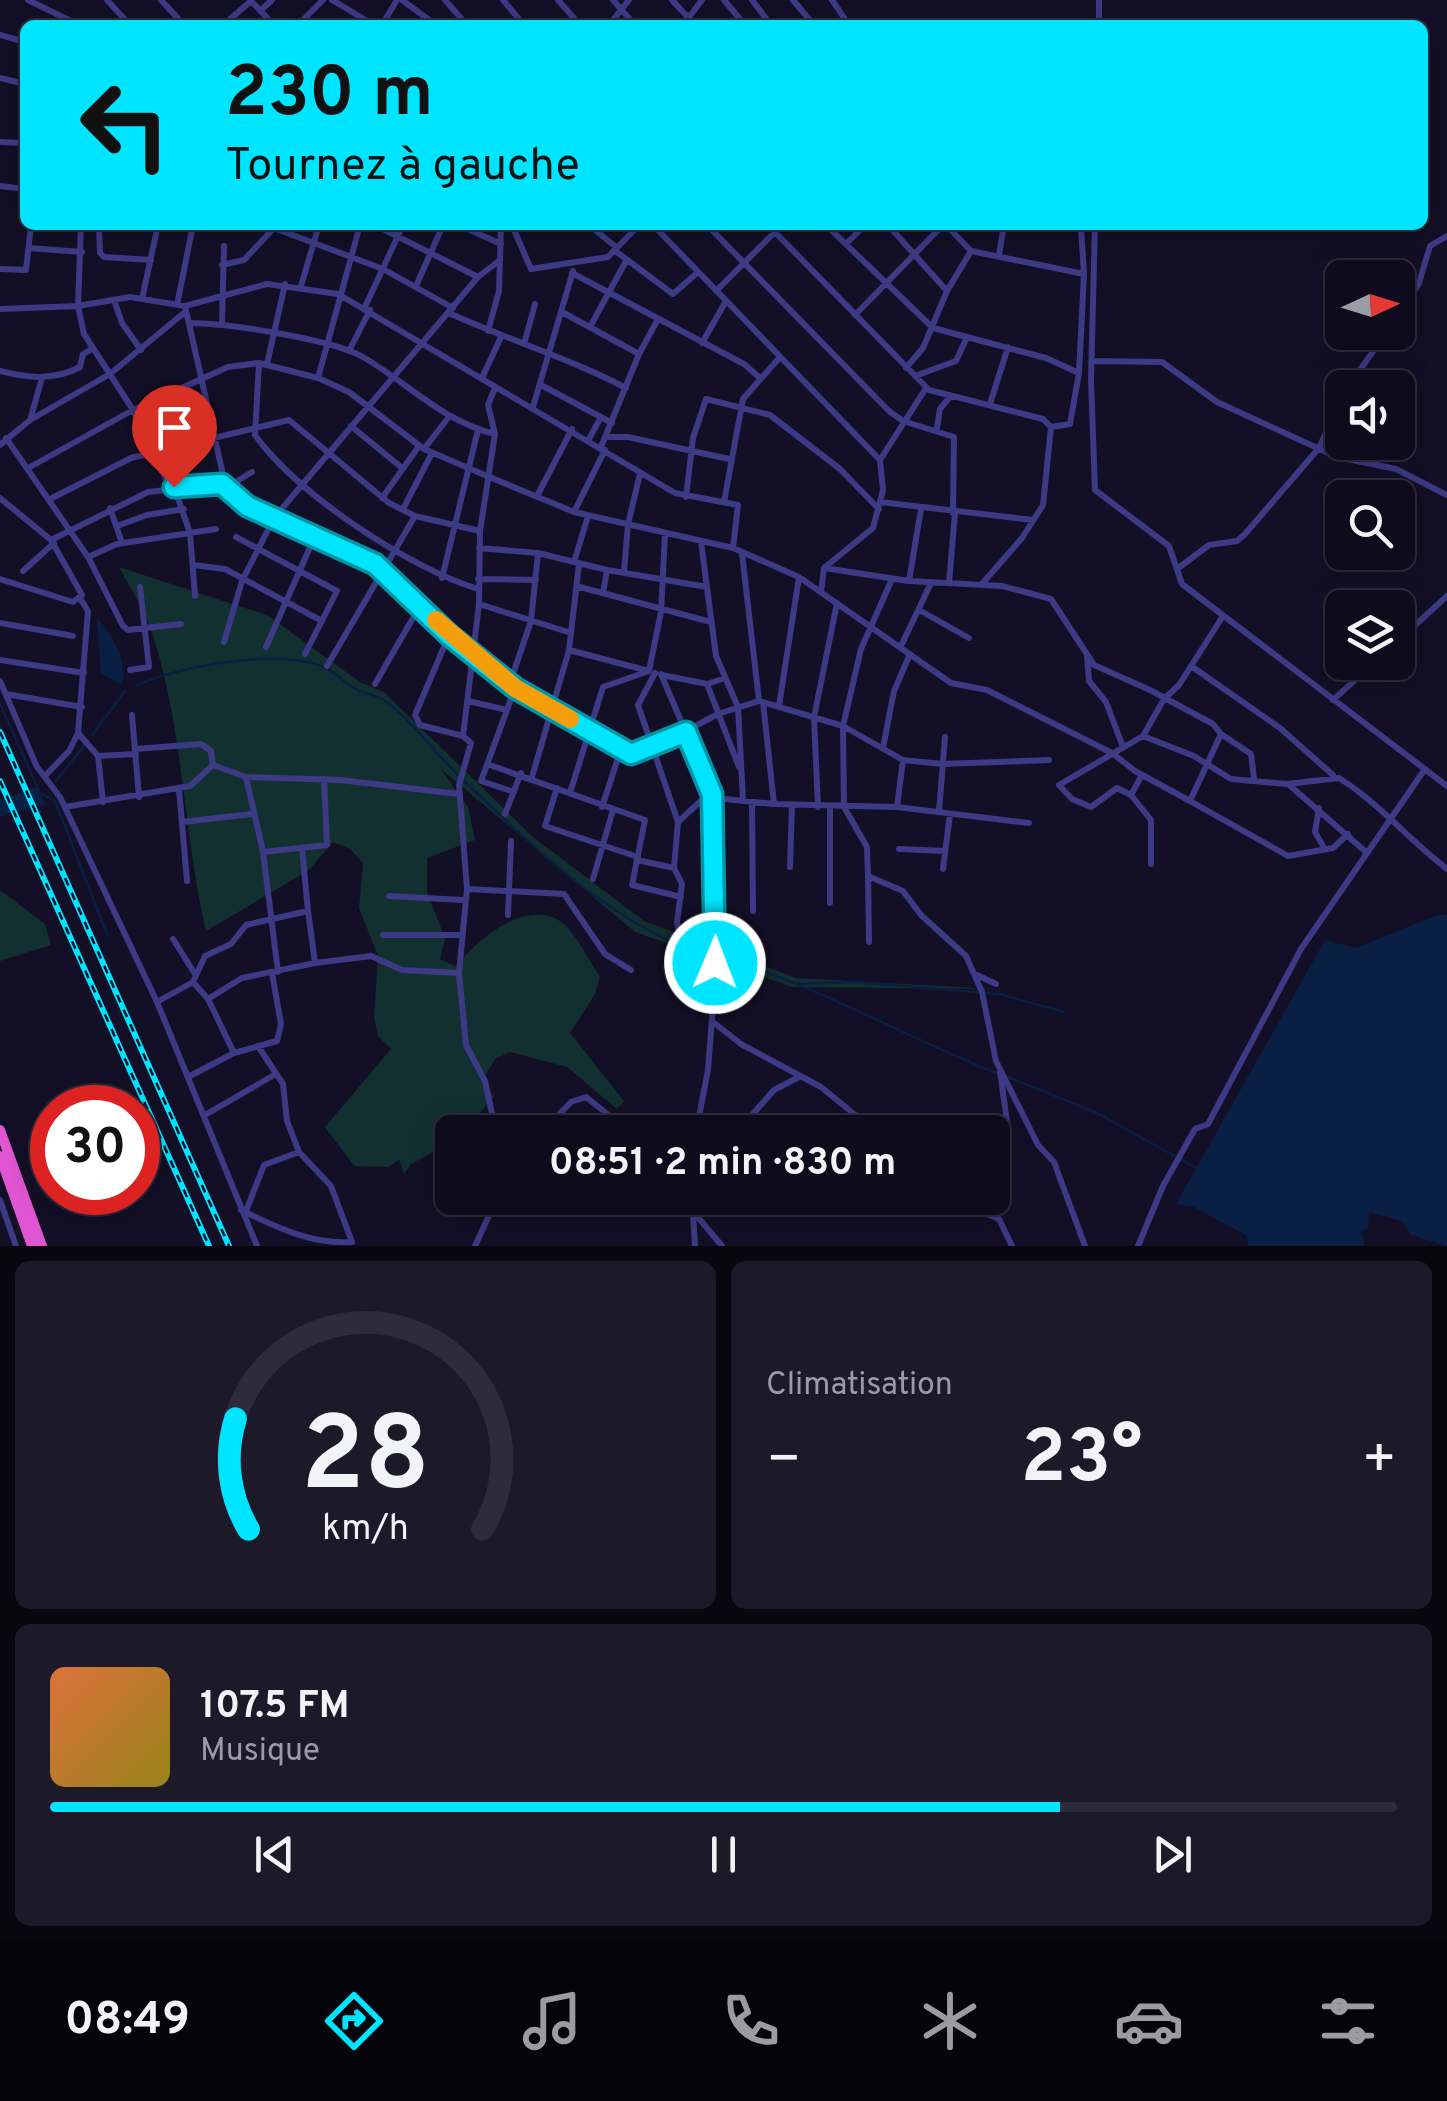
<!DOCTYPE html>
<html lang="fr">
<meta charset="utf-8">
<style>
body{margin:0;font-family:Overpass,sans-serif;background:#1c1929;color:#f1f3f6;height:100vh;display:flex;flex-direction:column;font-size:38px;white-space:nowrap}
*{box-sizing:border-box;margin:0}
p{font-size:32px;color:#9b9ba3}
.icon{flex:none;width:55px;height:55px;fill:none;stroke:currentColor;stroke-width:2;stroke-linecap:round;stroke-linejoin:round}
.map{position:relative;height:1246px;overflow:hidden}
.drawer{display:flex;flex-direction:column;gap:15px;padding:15px;background:#08060f;flex:1}
.drawer>*{flex:none}
.guide{position:absolute;left:20px;top:20px;width:1408px;height:210px;border-radius:15px;box-shadow:0 5px 25px #0003,0 0 0 2px #2e2b3b;background:#00e5ff;color:#111;overflow:hidden}
.needle{width:65px;rotate:86deg}
.tools{position:absolute;left:1325px;top:260px;display:grid;gap:20px}
.tools a{display:grid;place-items:center;width:90px;height:90px;border-radius:15px;background:#0e0b1c;box-shadow:0 5px 25px #0003,0 0 0 2px #2e2b3b;font-size:50px}
.speed{position:absolute;left:30px;top:1085px;display:flex;gap:20px;font-size:50px;font-weight:700;text-align:center}
.speed>*{display:grid;place-content:center;width:130px;height:130px;border-radius:50%;background:#0e0b1c;box-shadow:0 5px 25px #0003,0 0 0 2px #2e2b3b;line-height:1}
.speed .limit{border:15px solid #d22;background:#fff;color:#111}
.pin{position:absolute;display:grid;place-items:center;width:85px;height:85px;color:#fff;margin:-102px -42px;border-radius:50% 50% 50% 0;rotate:-45deg;box-shadow:0 0 10px #0007}
.pin .icon{rotate:45deg}
.me{position:absolute;width:110px;margin:-55px;rotate:1deg;stroke-linejoin:round;filter:drop-shadow(0 0 8px #0008)}
.turn{display:flex;align-items:center;gap:35px;height:210px;padding:0 40px;font-size:45px}
.turn .icon{width:130px;height:130px;stroke-width:2.5}
.turn b{display:block;font-size:70px;line-height:85px}
.big{font-size:75px;font-weight:700;line-height:1.1}
.drawer .widget{flex:1;display:flex;flex-direction:column;justify-content:center;gap:15px;min-width:0;padding:0 35px;border-radius:15px;background:#1c1929}
.drawer .dial{align-items:center;gap:0}
.dial svg{height:260px;overflow:visible;fill:none;stroke:#2e2b3b;stroke-width:7;stroke-linecap:round;text-anchor:middle}
.dial text{fill:#f1f3f6;stroke:none}
.song{display:flex;align-items:center;gap:30px}
.cover{width:120px;height:120px;border-radius:15px;background:linear-gradient(135deg,hsl(20 70% 55%),hsl(50 70% 35%))}
.played{height:10px;border-radius:5px;background:linear-gradient(90deg,#00e5ff 75%,#2e2b3b 75%)}
.keys{display:flex;justify-content:space-around;direction:ltr}
.heat{display:flex;justify-content:space-between;align-items:center;font-size:55px;direction:ltr}
.drawer .tiles{flex:1;display:grid;gap:15px;grid-template-columns:1fr 1fr}
.widget:last-child{grid-column:span 2}
.trip{position:absolute;left:435px;top:1115px;width:575px;height:100px;border-radius:15px;background:#0e0b1c;box-shadow:0 5px 25px #0003,0 0 0 2px #2e2b3b;font-weight:700;line-height:100px;text-align:center}
.tab-bar{display:flex;height:160px;justify-content:space-around;align-items:center;background:#06040b;color:#9b9ba3}
.tab-bar .icon{width:70px;height:70px}
.tab-bar .active{color:#00e5ff}
.tab-bar b{font-size:45px;color:#f1f3f6}
.map>svg:first-child{display:block}
.green{fill:#12302f}
.water{fill:#0a1f44}
.lines{fill:none;stroke-linecap:round;stroke-linejoin:round}
.stream{stroke:#0a1f44;stroke-width:2.5}
.minor{stroke:#3d3a85;stroke-width:6}
.trunk{stroke:#e055d1;stroke-width:10}
.rail-casing{stroke:#00e5ff;stroke-width:6}
.rail{stroke:#130f26;stroke-width:2.5;stroke-dasharray:8;stroke-linecap:butt}
.route-casing{stroke:#0095a6;stroke-width:25}
.route{stroke:#00e5ff;stroke-width:18}
.slow{stroke:#f59e0b;stroke-width:18}
</style>
<div class="map">
<svg width="1447" height="1246" viewBox="0 0 1447 1246">
<rect width="100%" height="100%" fill="#130f26"/>
<path class="green" d="M119,567L267,615L360,682L384,692L533,837L644,921L796,978L994,989L792,987L635,932L440,768L468,807L475,840L427,858V892L445,938L440,959L457,967C475,939 530,895 564,924C578,937 589,961 600,977L595,994L570,1033L624,1101L617,1109L567,1067L510,1052L495,1059L482,1081L494,1097L476,1117L460,1118L459,1132H452L449,1144L411,1164L404,1174L399,1159L389,1167L354,1166L325,1127L391,1049L378,1036L374,1017L378,956L359,908L363,863L350,849L333,842L309,870L206,931C183,833 184,732 153,636C146,612 131,589 119,567Z
M0,890L45,924L51,945L0,961Z"/>
<path class="water" d="M97,618C113,636 128,660 122,685L101,673Z
M36,787L46,804L0,817V800Z
M1437,915H1447V1246L1411,1235L1402,1221L1369,1212L1368,1229L1361,1230L1365,1246H1248L1247,1236L1194,1207L1176,1204L1325,940L1356,948Z"/>
<g class="lines">
<path class="stream" d="M137,685C183,666 276,648 324,667C336,672 345,684 356,689C365,694 376,695 384,700C414,722 438,757 465,782C527,841 598,910 677,944
M0,704L40,793L55,801L107,934
M92,735L125,691
M56,781L84,746
M684,946L710,954
M718,956C814,984 903,1036 996,1073
M799,984L855,982L999,994L1064,1012
M1008,1077L1097,1113L1196,1168"/>
<path class="minor" d="M28,0L79,25
M107,0L130,25
M161,0L184,25
M332,0L374,25
M402,0L436,25
M445,0L467,25
M503,0L524,25
M558,0L580,25
M613,0L635,25
M672,0L695,25
M724,0L745,25
M752,0L771,25
M793,0L814,25
M832,0L849,25
M251,1L274,25
M260,11L272,0
M223,25L251,1
M298,25L323,0
M382,25L397,0
M609,25L629,0
M683,25L702,0
M1099,25V0
M0,35L25,42
M0,78L25,84
M0,142L25,143
M0,186L25,189
M81,225L78,306L84,334L133,410L170,488
M99,225L100,253L104,257L151,260
M266,225L383,269L453,308
M375,225L478,277
M459,225L501,244
M512,225L531,269L608,257L639,225
M589,225L616,247
M653,225L880,460
M707,225L889,411L903,421L954,437L953,513
M768,225L929,390L1043,419L1051,427L1070,424L1079,373L1084,274L971,251
M826,225L933,328L967,337
M888,225L947,291L923,348L906,368
M946,225L971,251L947,291
M1071,225L1081,228L1084,274
M1095,225L1091,380L1095,490L1169,546L1182,584L1447,786
M846,244L865,225
M29,248L82,252
M614,250L673,294L698,272
M999,255L1004,225
M222,265L244,260L274,228
M0,269L26,270L31,225
M572,273L744,364L760,378
M301,286L319,225
M416,286L443,225
M716,291L782,225
M142,299L158,225
M114,300L122,323L141,350
M177,305L193,225
M185,306L226,488L247,506L375,564L449,635L515,688L631,754L654,748L718,714L759,701L843,726L903,760L942,764L1049,760
M365,307L403,225
M0,309L78,306L130,297L185,306L267,284L338,294L675,493L738,505L733,548
M562,312L639,354
M449,313C508,340 569,358 626,388
M855,315L943,225
M1398,318L1419,283L1430,246L1447,236
M189,323C226,323 331,339 363,357C408,383 442,421 495,434
M222,323L224,246
M590,327L626,261
M488,331L499,291L501,225
M702,343L726,301
M524,344L535,304
M349,351L370,310
M1092,361L1162,362L1217,402L1337,457L1396,469L1447,495
M259,363L255,435C297,494 409,568 478,589
M267,364L285,284
M0,371C27,378 54,381 80,367L83,354L92,349
M915,376L956,361L967,337L1046,358L1079,373
M318,378L360,225
M482,378L501,337
M541,385L612,423
M1347,388L1387,332
M990,404L1008,347
M533,407L573,271
M30,420L42,378
M351,426L402,468
M937,428L940,409L949,398
M606,437H628L729,459
M6,438L88,557L123,626L128,630L181,624
M589,439L601,417
M0,445L30,420L110,374L185,312
M601,447L639,354L657,321
M424,449L448,418
M30,467L133,410L228,367L259,363L318,378L349,392L424,449L487,476L574,512L733,548L799,577L951,683L987,690L1112,753L1135,771L1190,801L1221,734L1213,724L1150,690L1094,665L1051,599L1002,586L909,581L824,568
M174,487L190,533L195,596
M226,488L252,472
M537,496L572,429
M686,497L693,438L706,399L770,415L840,469L879,509
M0,498L51,540L82,595L73,602L0,579
M382,498L419,446
M50,499L131,458L289,420L389,503L415,516L480,531
M724,502L743,399L780,357
M880,502L1033,520
M110,508L122,543
M403,509L432,453
M574,512L605,450
M117,526L147,515L184,509
M236,537L337,591L305,654
M51,540L148,492L222,484
M701,542L716,656L738,707L743,800
M479,548L538,553L607,570L603,593
M742,553L759,701
M88,557L117,544L216,529
M574,562L588,516
M193,565L225,569L322,621
M1177,569L1209,545L1237,541L1245,534L1319,448L1342,397
M607,570L707,587
M23,571L54,543
M624,572L628,524L640,474
M442,578L478,430
M478,579L536,580
M892,579L861,649L843,726L844,807L867,847L868,876L903,891L921,915L966,956L982,992L996,1061L1038,1145L1054,1162L1085,1246
M909,581L921,509
M949,583L955,513
M982,584L1022,538L1043,505L1051,427
M576,586L711,622
M821,592L824,568L873,528L883,490L880,460L926,388
M479,604L571,633
M919,610L969,638
M0,623L73,636
M449,635L415,715L420,725L463,736L471,743L459,785L467,889L564,894L605,954L631,970
M1398,641L1447,596
M224,642L242,581L274,518L478,277L500,260
M901,646L931,583
M266,647L315,536
M569,650L645,670
M1087,656L1089,681L1106,702L1123,747
M0,660L84,673
M327,666L415,516
M1191,666L1280,728L1333,775
M130,670L149,667L140,587
M655,673L638,705L678,822
M661,674L712,794L714,993
M662,675L707,684L725,678
M0,681L37,767L60,797L157,1002L257,1246
M510,683L531,621L538,553
M375,684L421,604
M707,684L739,767
M6,694L82,707
M1333,700L1375,662
M468,701L507,710
M763,702L774,804
M779,706L799,577
M132,715L139,797
M78,733L98,756L136,754
M1221,734L1251,754L1254,779
M463,736L479,604L480,531L495,434L488,405L495,388
M1143,736L1194,756L1231,779L1287,784L1339,778C1379,803 1409,840 1447,869
M883,748L894,691L910,654
M98,756L103,802
M487,764L645,820L632,885L681,897
M213,765L246,777L263,852L278,972
M1142,775L1131,795L1151,820V864
M45,776L69,751L78,733L88,611L80,598
M246,777L340,780L459,794
M532,777L569,650L579,564
M1288,784L1366,852
M557,788L545,826L638,857
M179,789L187,881
M514,792L481,781L515,688
M570,793L603,687L649,671L661,612L665,534
M1131,795L1117,788L1091,807L1072,799L1059,785L1143,736L1164,699L1179,685L1223,616
M1190,801L1288,856L1333,848L1348,834
M752,802L753,911
M65,807L190,786L213,765L211,751L201,744L135,749
M602,807L621,749
M818,807L814,717L837,603
M897,807L903,760
M1319,808L1315,832L1323,846
M939,812L945,737
M505,814L521,773
M182,822L252,814
M302,848L308,911
M899,849L945,851
M263,852L327,845L324,779
M637,860L674,868
M790,867L792,805
M943,869L950,814
M868,876L869,942
M593,879L613,810
M467,889L459,973L466,1045L485,1081L496,1132
M389,896L463,900
M830,903V807
M508,915L511,841
M383,935H460
M173,939L195,974
M977,975L996,984
M208,999L242,978L315,963
M157,1002L193,982L205,956L231,944L246,925L308,911L315,963L371,956L402,970L459,973
M713,1022L741,1044L821,1087L876,1132
M234,1053L277,1041L281,1024L272,973
M188,1077L234,1053L208,999L193,982
M205,1115L274,1075
M542,1132L571,1102L586,1097L616,1121L671,1132
M696,1132L708,1070L714,993L685,967L677,922L682,884L674,868L678,822L705,797L774,804L897,807L1029,823
M737,1132L774,1090L799,1077
M992,1177L1008,1129L1000,1071
M692,1198L695,1246
M965,1198L973,1208L999,1219L1012,1246
M0,1200L16,1246
M241,1210C276,1227 312,1245 352,1242L331,1186L299,1152L287,1121L283,1084L258,1046
M246,1211L264,1165L299,1152
M696,1215L722,1246
M475,1246L497,1198
M1138,1246L1163,1186L1195,1129L1208,1124L1301,949L1425,769"/>
<path class="trunk" d="M0,1130L42,1246
M0,1156L32,1246"/>
<defs>
<path id="rail" d="M0,732L229,1246
M0,781L209,1246"/>
</defs>
<use href="#rail" class="rail-casing"/>
<use href="#rail" class="rail"/>
</g>
<g class="lines">
<defs>
<path id="route" d="M174,487L222,484L247,506L375,564L449,635L515,688L631,754L686,732L712,794L715,963"/>
</defs>
<use href="#route" class="route-casing"/>
<use href="#route" class="route"/>
<path class="slow" d="M436,620L515,688L570,719"/>
</g>
</svg>
<div class="tools">
<a><svg class="needle" viewBox="-14 -14 28 28"><path d="M0-13l5 13h-10z" fill="#e53935"/><path d="M0 13l5-13h-10z" fill="#9b9ba3"/></svg></a>
<a><svg class="icon" aria-label="sound" viewBox="0 0 24 24"><path d="M4 9h4l5-4v14l-5-4H4zM17 9q2 3 0 6"/></svg></a>
<a><svg class="icon" aria-label="search" viewBox="0 0 24 24"><circle cx="10" cy="10" r="6"/><path d="M15 15l6 6"/></svg></a>
<a><svg class="icon" aria-label="layers" viewBox="0 0 24 24"><path d="M12 4l9 5-9 5-9-5zM3 14l9 5 9-5"/></svg></a>
</div>
<div class="speed"><div class="limit">30</div></div>
<div class="pin" style="left:174px;top:487px;background:#d93025"><svg class="icon" aria-label="arrive" viewBox="0 0 24 24"><path d="M6 21V4h12l-3 4 3 4H6"/></svg></div>
<svg class="me" style="left:715px;top:963px" viewBox="-20 -20 40 40"><circle r="17" fill="#00e5ff" stroke="#fff" stroke-width="3"/><path d="M0-11L8 9 0 5-8 9z" fill="#fff"/></svg>
<div class="trip">08:51 · 2 min · 830 m</div>
<div class="guide">
<div class="turn"><svg class="icon" aria-label="left" viewBox="0 0 24 24"><path d="M17 20v-9H6M10 6l-5 5 5 5"/></svg><div><b>230 m</b>Tournez à gauche</div></div>
</div>
</div>
<section class="drawer">
<div class="tiles">
<div class="widget dial"><svg viewBox="0 0 100 80">
<path d="M14 69A42 42 0 1 1 86 69"/>
<path d="M14 69A42 42 0 0 1 10 35" stroke="#00e5ff"/>
<text x="50" y="56" font-size="32" font-weight="700">28</text>
<text x="50" y="72" font-size="11">km/h</text>
</svg></div>
<div class="widget"><p>Climatisation</p>
<div class="heat"><a>−</a><b class="big">23°</b><a>+</a></div>
</div>
<div class="widget">
<div class="song"><i class="cover"></i><div><b>107.5 FM</b><p>Musique</p></div></div>
<div class="played"></div>
<div class="keys"><svg class="icon" aria-label="previous" viewBox="0 0 24 24"><path d="M18 5L8 12l10 7zM5 5v14"/></svg><svg class="icon" aria-label="pause" viewBox="0 0 24 24"><path d="M8 5v14M16 5v14"/></svg><svg class="icon" aria-label="next" viewBox="0 0 24 24"><path d="M6 5l10 7-10 7zM19 5v14"/></svg></div>
</div>
</div>
</section>
<nav class="tab-bar">
<b>08:49</b>
<svg class="icon active" aria-label="directions" viewBox="0 0 24 24"><path d="M12 3l9 9-9 9-9-9zM9 14v-3h6M13 9l2 2-2 2"/></svg>
<svg class="icon" aria-label="music" viewBox="0 0 24 24"><path d="M9 18V5l10-2v13"/><circle cx="6" cy="18" r="3"/><circle cx="16" cy="16" r="3"/></svg>
<svg class="icon" aria-label="phone" viewBox="0 0 24 24"><path d="M5 4h4l2 5-3 2q2 4 5 5l2-3 5 2v4C11 20 4 13 5 4z"/></svg>
<svg class="icon" aria-label="climate" viewBox="0 0 24 24"><path d="M12 3v18M4 7l16 10M4 17L20 7"/></svg>
<svg class="icon" aria-label="car" viewBox="0 0 24 24"><path d="M5 17H2v-5l4-1 3-4h7l3 4 3 1v5h-3M9 17h6M6 11h13"/><circle cx="7" cy="17" r="2"/><circle cx="17" cy="17" r="2"/></svg>
<svg class="icon" aria-label="filters" viewBox="0 0 24 24"><path d="M4 7h16M4 17h16"/><circle cx="9" cy="7" r="2"/><circle cx="15" cy="17" r="2"/></svg>
</nav>
